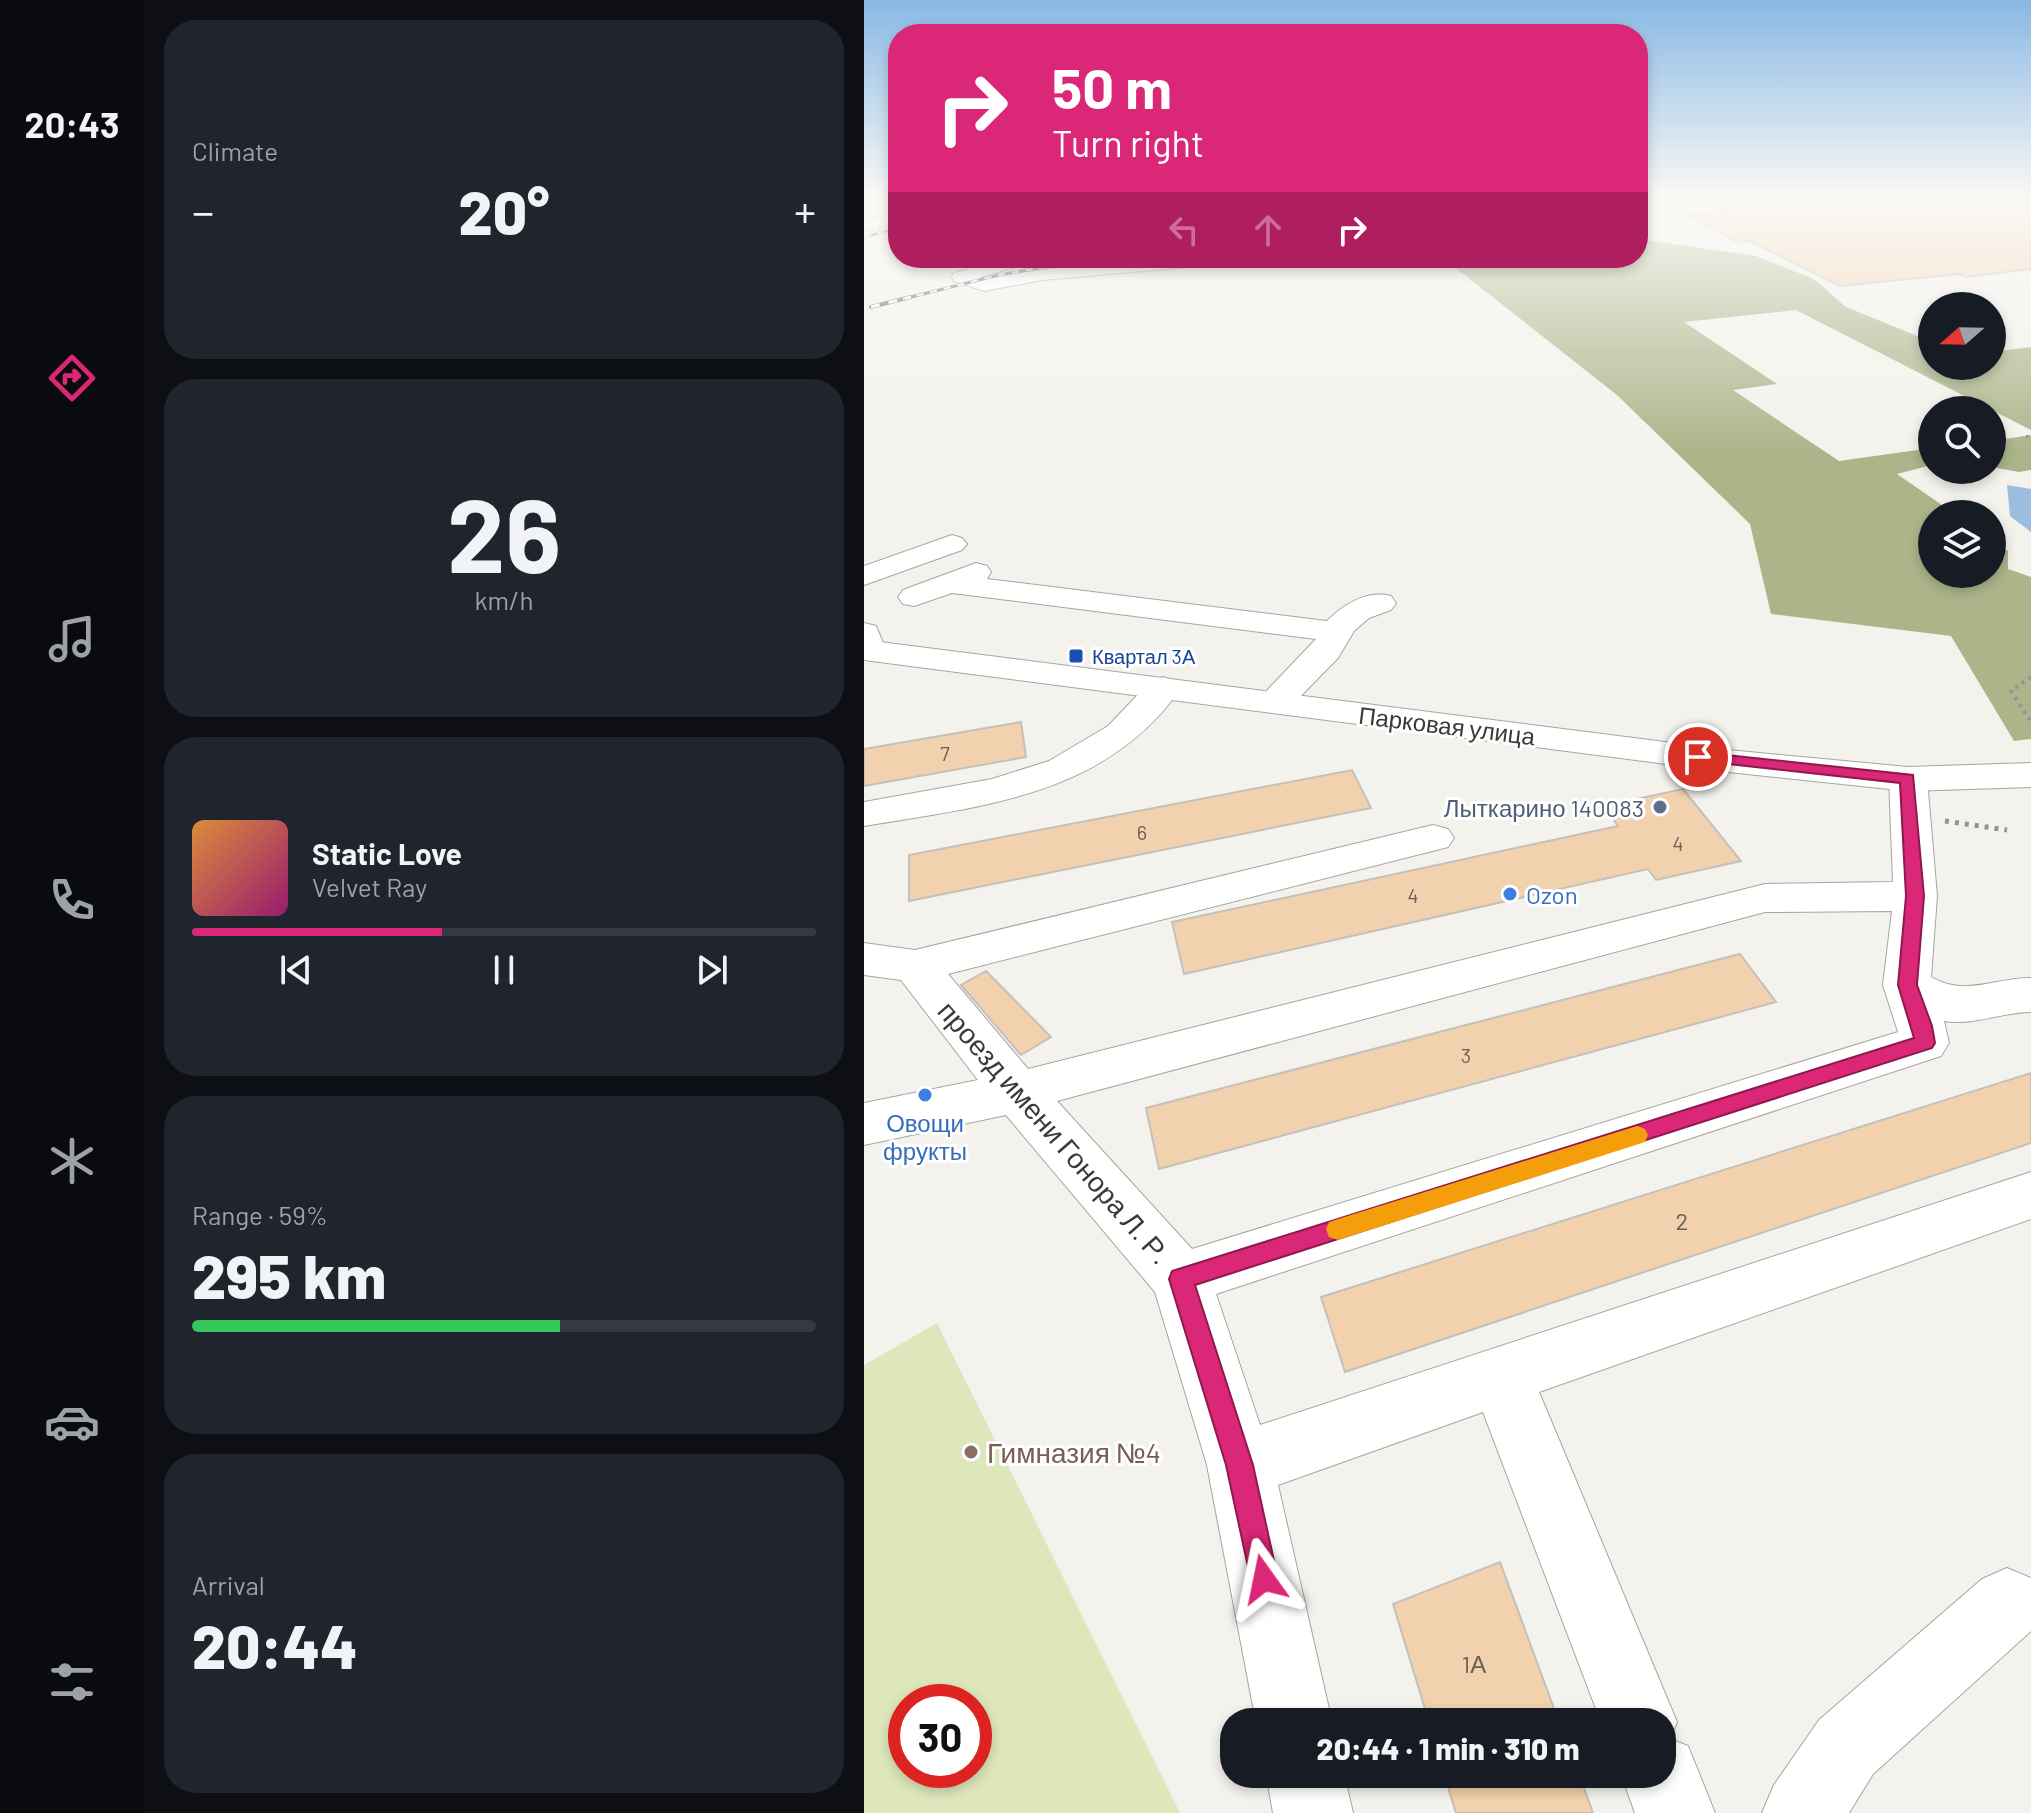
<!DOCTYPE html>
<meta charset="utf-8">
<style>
body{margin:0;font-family:Barlow,sans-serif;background:#20242c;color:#f1f3f6;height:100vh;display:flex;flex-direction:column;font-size:30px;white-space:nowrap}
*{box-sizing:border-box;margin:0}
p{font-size:26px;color:#9ea1a6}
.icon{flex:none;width:44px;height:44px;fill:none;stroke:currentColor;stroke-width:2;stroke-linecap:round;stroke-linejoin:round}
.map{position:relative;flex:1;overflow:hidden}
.panel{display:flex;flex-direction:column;gap:20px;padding:20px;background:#0d0f14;width:720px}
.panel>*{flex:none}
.guide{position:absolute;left:24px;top:24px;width:760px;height:244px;border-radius:32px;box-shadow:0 4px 12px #0003;background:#db2777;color:#fff;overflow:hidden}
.needle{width:52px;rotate:250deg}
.tools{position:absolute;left:1054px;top:292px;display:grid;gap:16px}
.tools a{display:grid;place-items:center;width:88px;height:88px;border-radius:50%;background:#171b24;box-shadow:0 4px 12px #0003;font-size:40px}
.speed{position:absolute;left:24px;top:1684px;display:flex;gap:16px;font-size:40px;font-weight:700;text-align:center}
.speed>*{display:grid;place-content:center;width:104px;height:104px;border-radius:50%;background:#171b24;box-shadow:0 4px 12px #0003;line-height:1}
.speed .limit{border:12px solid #d22;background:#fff;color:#111}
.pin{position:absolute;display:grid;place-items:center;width:68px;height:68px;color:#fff;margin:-34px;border:4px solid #fff;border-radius:50%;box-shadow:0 2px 8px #0007}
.me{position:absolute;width:88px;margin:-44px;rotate:348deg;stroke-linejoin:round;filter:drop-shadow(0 0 6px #0008)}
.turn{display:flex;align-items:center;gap:28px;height:168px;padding:0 32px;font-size:36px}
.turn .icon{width:104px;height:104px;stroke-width:2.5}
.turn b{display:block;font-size:56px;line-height:68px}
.lanes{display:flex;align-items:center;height:76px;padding:0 32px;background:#0003;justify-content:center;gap:40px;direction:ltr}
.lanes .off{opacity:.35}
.big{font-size:60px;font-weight:800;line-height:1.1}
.panel .widget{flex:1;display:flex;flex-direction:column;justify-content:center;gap:12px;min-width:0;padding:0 28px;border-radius:32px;background:#20242c}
.panel .dial{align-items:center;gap:0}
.dial b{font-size:104px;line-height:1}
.song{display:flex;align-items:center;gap:24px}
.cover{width:96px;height:96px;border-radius:12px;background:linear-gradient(135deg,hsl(30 70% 55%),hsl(320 70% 35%))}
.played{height:8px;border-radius:4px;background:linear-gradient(90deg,#db2777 40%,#363941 40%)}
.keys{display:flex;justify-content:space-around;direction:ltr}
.heat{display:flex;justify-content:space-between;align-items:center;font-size:44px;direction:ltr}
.charge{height:12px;border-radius:6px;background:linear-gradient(90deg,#34c759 59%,#363941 0)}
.trip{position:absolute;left:356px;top:1708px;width:456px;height:80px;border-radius:32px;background:#171b24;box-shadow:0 4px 12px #0003;font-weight:800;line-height:80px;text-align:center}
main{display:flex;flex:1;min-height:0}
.tab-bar{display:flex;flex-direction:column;width:144px;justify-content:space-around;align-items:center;background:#090b0e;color:#9ea1a6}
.tab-bar .icon{width:56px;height:56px}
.tab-bar .selected{color:#db2777}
.tab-bar b{font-size:36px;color:#f1f3f6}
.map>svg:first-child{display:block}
.green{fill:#dde7bb;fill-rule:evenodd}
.forest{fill:#acb58a}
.water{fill:#9bbdde}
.building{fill:#f2d1ae;stroke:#c4c0bb;stroke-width:2}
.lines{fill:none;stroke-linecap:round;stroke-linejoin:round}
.minor-casing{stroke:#a7a5a0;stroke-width:2}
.major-casing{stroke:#a7a5a0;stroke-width:2}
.path-far2{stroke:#94938f;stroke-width:3;stroke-dasharray:3 4;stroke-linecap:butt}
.path-far1{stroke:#94938f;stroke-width:4;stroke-dasharray:3 5;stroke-linecap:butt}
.path{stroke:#94938f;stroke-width:5;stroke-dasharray:4 6;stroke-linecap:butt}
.minor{fill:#fff;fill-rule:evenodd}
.major{fill:#fff;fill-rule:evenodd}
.rail-far1-casing{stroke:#5b5957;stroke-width:3}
.rail-casing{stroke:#5b5957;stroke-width:4}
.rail-far1{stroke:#fff;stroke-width:2;stroke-dasharray:7;stroke-linecap:butt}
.rail{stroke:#fff;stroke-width:3;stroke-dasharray:9;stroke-linecap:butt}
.route{fill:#db2777;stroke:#8e194d;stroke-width:2}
.slow{fill:#f59e0b}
.transit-dot{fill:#1a4fb4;stroke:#fff;stroke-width:3}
.service-dot{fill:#5c6f8a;stroke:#fff;stroke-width:3}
.shop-dot{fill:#3f7fe0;stroke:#fff;stroke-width:3}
.education-dot{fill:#8d6e63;stroke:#fff;stroke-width:3}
.labels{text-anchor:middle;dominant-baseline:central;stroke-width:6;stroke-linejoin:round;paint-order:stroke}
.far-transit-label{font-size:20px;fill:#164399;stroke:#fff;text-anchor:start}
.number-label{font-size:20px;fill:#696056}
.street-label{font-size:24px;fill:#3b3a38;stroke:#fff}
.service-label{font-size:24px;fill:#4e5e75;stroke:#fff;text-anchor:end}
.shop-label{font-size:24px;fill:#366cbe;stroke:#fff;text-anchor:start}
.near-number-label{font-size:24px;fill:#696056}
.near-street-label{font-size:28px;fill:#3b3a38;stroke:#fff}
.near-education-label{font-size:28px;fill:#785e54;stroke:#fff;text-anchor:start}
</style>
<main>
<nav class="tab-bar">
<b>20:43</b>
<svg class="icon selected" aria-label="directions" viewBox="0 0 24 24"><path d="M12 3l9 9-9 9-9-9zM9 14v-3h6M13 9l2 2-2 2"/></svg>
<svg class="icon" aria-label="music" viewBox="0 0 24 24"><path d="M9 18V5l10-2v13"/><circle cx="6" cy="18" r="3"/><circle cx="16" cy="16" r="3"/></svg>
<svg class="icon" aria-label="phone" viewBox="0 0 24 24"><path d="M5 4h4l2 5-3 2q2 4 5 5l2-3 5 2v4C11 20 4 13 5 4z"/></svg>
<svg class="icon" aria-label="climate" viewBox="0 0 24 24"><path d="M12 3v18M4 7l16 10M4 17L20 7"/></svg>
<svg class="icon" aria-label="car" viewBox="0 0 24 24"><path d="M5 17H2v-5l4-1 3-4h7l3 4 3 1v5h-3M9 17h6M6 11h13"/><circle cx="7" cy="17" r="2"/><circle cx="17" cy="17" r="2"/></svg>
<svg class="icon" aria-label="filters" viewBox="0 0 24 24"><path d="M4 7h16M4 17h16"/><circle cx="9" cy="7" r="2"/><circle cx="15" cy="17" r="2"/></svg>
</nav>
<section class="panel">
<div class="widget"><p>Climate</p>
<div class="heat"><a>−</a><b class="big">20°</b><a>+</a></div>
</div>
<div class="widget dial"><b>26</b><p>km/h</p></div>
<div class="widget">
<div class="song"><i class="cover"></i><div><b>Static Love</b><p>Velvet Ray</p></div></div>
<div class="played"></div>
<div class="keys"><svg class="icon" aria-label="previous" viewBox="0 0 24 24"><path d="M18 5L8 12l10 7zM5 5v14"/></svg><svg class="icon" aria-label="pause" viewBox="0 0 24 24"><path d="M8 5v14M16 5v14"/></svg><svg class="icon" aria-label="next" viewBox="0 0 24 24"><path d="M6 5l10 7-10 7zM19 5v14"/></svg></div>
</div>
<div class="widget"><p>Range · 59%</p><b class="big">295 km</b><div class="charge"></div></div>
<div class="widget"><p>Arrival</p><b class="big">20:44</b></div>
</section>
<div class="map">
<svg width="1167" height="1813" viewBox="0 0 1167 1813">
<rect width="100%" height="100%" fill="#f4f2ec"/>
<path class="green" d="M73,1323L316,1813H0V1365ZM42,1702H110V1770H42Z"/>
<path class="forest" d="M774,239L892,256L950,279L982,307L1068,342V366H1128V352L1167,347V430L932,310L820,322L913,384L869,390L975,461L1068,448V465L1033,474L1091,514H1068V574H1128V539L1144,551V569L1167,577V739L1150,741L1087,636L907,614L886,524L753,395L579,258H774Z
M1167,435V470L1155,472L1128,467V441Z"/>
<path class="water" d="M1143,485L1167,489V532L1146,516Z"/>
<path class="building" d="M832,196H1009L1036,206L1167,196V269L1103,277L1095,274L976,286L885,241L873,242L820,215L864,211Z
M157,722L162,757L0,786V749Z
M488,770L507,808L45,901V855Z
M819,789L877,861L792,880L784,869L320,974L308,922L754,826L740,806Z
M876,954L912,1002L295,1169L282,1108Z
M122,971L187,1037L157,1055L97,985Z
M1167,1073V1143L481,1372L457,1297Z
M636,1562L695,1722H565L529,1604Z
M580,1774H715L729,1813H592Z"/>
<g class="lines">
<defs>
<path id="minor" d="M34,213V223L0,231V221Z
M143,258H172L169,262L116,277L121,279C206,263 291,258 377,258L368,263L178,280L120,291L90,281L88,277L90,273Z
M88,535L98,538L103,544L98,550L0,585V566Z
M112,563L123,566L127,572L123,579L463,621C480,604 503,590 527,596L532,603L527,610L505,618L490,631L474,658L423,710L410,713L397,710L392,702L452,639L88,593L50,606L39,604L34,597L39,590Z
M0,623L12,626L22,650L17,657L0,659Z
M299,677L311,681L317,688C242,796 119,806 0,826V802L128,779L185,761L244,726L287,681Z
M1044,767L1058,771L1063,779L1073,896L1067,977C1102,997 1129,978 1167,978V1012C1138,1012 1109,1026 1080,1021L1085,1043L1077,1056L352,1294L396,1425L1167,1172V1219L675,1392L813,1722L806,1739L824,1746L851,1813H771L757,1774H798V1722H737L619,1412L414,1485L468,1722H392L343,1465L291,1292L142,1115L0,1145V1103L114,1080L37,980L0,975V943L51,950L569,825L584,829L590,838L584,847L84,974L164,1069L901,884L1029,882L1025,779L1030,771ZM1028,911L1019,985L1034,1032L328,1249L193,1101L901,912Z
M1143,1568L1167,1578V1631L1009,1774L985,1813H898L910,1785L955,1720L1118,1579Z
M402,1774H480L489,1813H409Z"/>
<path id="major" d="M0,640L864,750L1044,767L1167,763V787L1044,791L864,772L0,660Z"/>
</defs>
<use href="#minor" class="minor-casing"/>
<use href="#major" class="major-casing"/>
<path class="path-far2" d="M1162,436L1167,438"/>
<path class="path-far1" d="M1167,677L1147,691L1167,722"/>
<path class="path" d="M1081,821L1143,830"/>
<use href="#minor" class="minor"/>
<use href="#major" class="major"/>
<defs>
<path id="rail-far1" d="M0,237L34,228
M39,299L135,275L233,258"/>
<path id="rail" d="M7,307L47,297"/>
</defs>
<use href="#rail-far1" class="rail-far1-casing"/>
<use href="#rail" class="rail-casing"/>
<use href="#rail-far1" class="rail-far1"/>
<use href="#rail" class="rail"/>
</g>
<linearGradient id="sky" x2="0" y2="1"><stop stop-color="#89b8e4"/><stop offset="0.44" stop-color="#faf9f6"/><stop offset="1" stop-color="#faf9f6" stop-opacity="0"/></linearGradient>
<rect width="1167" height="450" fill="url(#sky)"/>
<path class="route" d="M834,752L1049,775L1060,896L1053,985L1068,1026L1071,1043L1068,1048L331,1285L389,1465L414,1579L410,1590L400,1594L389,1590L362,1465L305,1279L308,1271L1050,1038L1034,985L1042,896L1036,783L828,760L826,757Z"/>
<path class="slow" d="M773,1126L781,1129L784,1135L781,1142L474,1240L465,1237L462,1229L465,1222L474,1219Z"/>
<rect class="transit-dot" x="204" y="648" width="16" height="16" rx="4"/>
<circle class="service-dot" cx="796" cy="807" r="8"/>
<g class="shop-dot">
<circle cx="646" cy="894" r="8"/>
<circle cx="61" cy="1095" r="8"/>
</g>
<circle class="education-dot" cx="107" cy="1452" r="8"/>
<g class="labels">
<g class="far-transit-label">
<text x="228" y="656">Квартал 3А</text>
</g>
<g class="number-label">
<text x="81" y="753">7</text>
<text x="278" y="832">6</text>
<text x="814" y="843">4</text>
<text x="549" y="895">4</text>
<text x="602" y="1055">3</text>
</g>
<g class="street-label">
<text transform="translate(583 725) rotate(7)">Парковая улица</text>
</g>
<g class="service-label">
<text x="780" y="807">Лыткарино 140083</text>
</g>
<g class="shop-label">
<text x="662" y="894">Ozon</text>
<text x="61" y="1122" text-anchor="middle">Овощи<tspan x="61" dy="28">фрукты</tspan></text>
</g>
<g class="near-number-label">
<text x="818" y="1220">2</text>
<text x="610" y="1663">1А</text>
</g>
<g class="near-street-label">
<text transform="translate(191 1132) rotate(49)">проезд имени Гонора Л. Р.</text>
</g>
<g class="near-education-label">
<text x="123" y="1452">Гимназия №4</text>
</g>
</g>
</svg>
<div class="tools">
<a><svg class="needle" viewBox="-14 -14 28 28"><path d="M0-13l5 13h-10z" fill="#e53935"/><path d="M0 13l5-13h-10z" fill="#9ea1a6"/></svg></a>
<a><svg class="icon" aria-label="search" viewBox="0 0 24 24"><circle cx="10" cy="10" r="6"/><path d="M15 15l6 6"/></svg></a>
<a><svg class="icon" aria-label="layers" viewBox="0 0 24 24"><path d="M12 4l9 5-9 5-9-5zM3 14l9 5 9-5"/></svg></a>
</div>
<div class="speed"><div class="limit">30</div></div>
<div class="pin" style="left:834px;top:757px;background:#d93025"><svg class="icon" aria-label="arrive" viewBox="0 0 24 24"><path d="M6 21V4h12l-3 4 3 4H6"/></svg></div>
<svg class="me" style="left:400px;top:1579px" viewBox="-20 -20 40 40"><path d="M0-17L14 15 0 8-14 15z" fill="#db2777" stroke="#fff" stroke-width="4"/></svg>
<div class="trip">20:44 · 1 min · 310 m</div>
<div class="guide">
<div class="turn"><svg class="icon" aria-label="right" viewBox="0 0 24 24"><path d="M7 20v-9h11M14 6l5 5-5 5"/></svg><div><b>50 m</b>Turn right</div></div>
<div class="lanes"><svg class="icon off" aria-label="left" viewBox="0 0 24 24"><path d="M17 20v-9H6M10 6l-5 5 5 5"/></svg><svg class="icon off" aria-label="ahead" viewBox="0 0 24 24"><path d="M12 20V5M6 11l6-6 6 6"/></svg><svg class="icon" aria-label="right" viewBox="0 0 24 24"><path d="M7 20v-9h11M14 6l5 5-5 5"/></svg></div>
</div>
</div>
</main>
